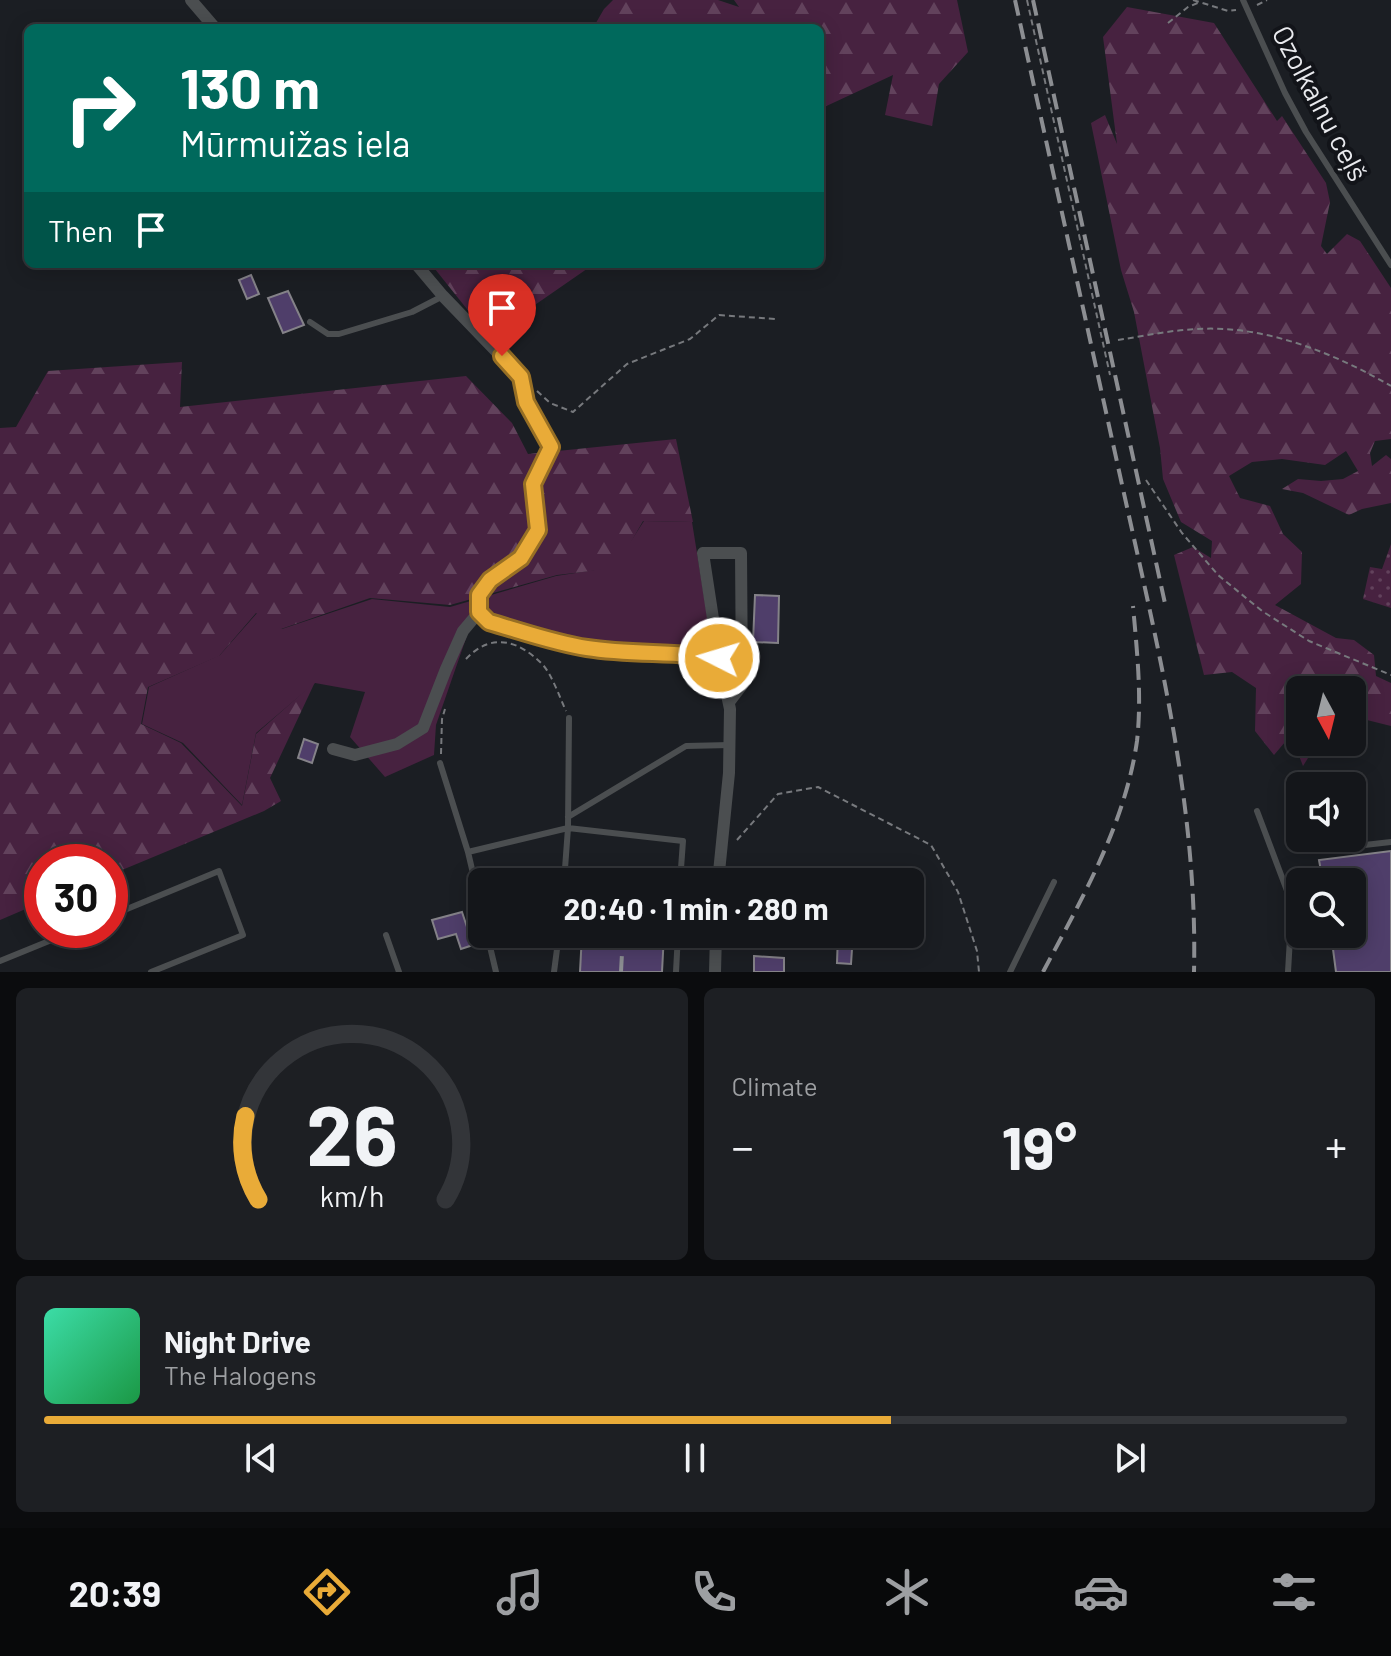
<!DOCTYPE html>
<meta charset="utf-8">
<style>
body{margin:0;font-family:Barlow,sans-serif;background:#1d1f23;color:#f1f3f6;height:100vh;display:flex;flex-direction:column;font-size:30px;white-space:nowrap}
*{box-sizing:border-box;margin:0}
p{font-size:26px;color:#9d9fa2}
.icon{flex:none;width:44px;height:44px;fill:none;stroke:currentColor;stroke-width:2;stroke-linecap:round;stroke-linejoin:round}
.map{position:relative;height:972px;overflow:hidden}
.side{display:flex;flex-direction:column;gap:16px;padding:16px;background:#0b0c0e;flex:1}
.side>*{flex:none}
.guide{position:absolute;left:24px;top:24px;width:800px;height:244px;border-radius:12px;box-shadow:0 4px 20px #0003,0 0 0 2px #333539;background:#00695c;color:#fff;overflow:hidden}
.needle{width:52px;rotate:173deg}
.fabs{position:absolute;left:1286px;top:676px;display:grid;gap:16px}
.fabs a{display:grid;place-items:center;width:80px;height:80px;border-radius:12px;background:#14161a;box-shadow:0 4px 20px #0003,0 0 0 2px #333539;font-size:40px}
.speed{position:absolute;left:24px;top:844px;display:flex;gap:16px;font-size:40px;font-weight:700;text-align:center}
.speed>*{display:grid;place-content:center;width:104px;height:104px;border-radius:50%;background:#14161a;box-shadow:0 4px 20px #0003,0 0 0 2px #333539;line-height:1}
.speed .limit{border:12px solid #d22;background:#fff;color:#111}
.pin{position:absolute;display:grid;place-items:center;width:68px;height:68px;color:#fff;margin:-82px -34px;border-radius:50% 50% 50% 0;rotate:-45deg;box-shadow:0 0 8px #0007}
.pin .icon{rotate:45deg}
.me{position:absolute;width:88px;margin:-44px;rotate:275deg;stroke-linejoin:round;filter:drop-shadow(0 0 6px #0008)}
.turn{display:flex;align-items:center;gap:28px;height:168px;padding:0 24px;font-size:36px}
.turn .icon{width:104px;height:104px;stroke-width:2.5}
.turn b{display:block;font-size:56px;line-height:68px}
.then{display:flex;align-items:center;height:76px;padding:0 24px;background:#0003;gap:16px;font-size:30px}
.big{font-size:60px;font-weight:700;line-height:1.1}
.side .widget{flex:1;display:flex;flex-direction:column;justify-content:center;gap:12px;min-width:0;padding:0 28px;border-radius:12px;background:#1d1f23}
.side .dial{align-items:center;gap:0}
.dial svg{height:208px;overflow:visible;fill:none;stroke:#333539;stroke-width:7;stroke-linecap:round;text-anchor:middle}
.dial text{fill:#f1f3f6;stroke:none}
.song{display:flex;align-items:center;gap:24px}
.cover{width:96px;height:96px;border-radius:12px;background:linear-gradient(135deg,hsl(160 70% 55%),hsl(140 70% 35%))}
.played{height:8px;border-radius:4px;background:linear-gradient(90deg,#e9ab38 65%,#333539 65%)}
.keys{display:flex;justify-content:space-around;direction:ltr}
.heat{display:flex;justify-content:space-between;align-items:center;font-size:44px;direction:ltr}
.side .tiles{flex:1;display:grid;gap:16px;grid-template-columns:1fr 1fr}
.widget:last-child{grid-column:span 2}
.trip{position:absolute;left:468px;top:868px;width:456px;height:80px;border-radius:12px;background:#14161a;box-shadow:0 4px 20px #0003,0 0 0 2px #333539;font-weight:700;line-height:80px;text-align:center}
.tab-bar{display:flex;height:128px;justify-content:space-around;align-items:center;background:#08090a;color:#9d9fa2}
.tab-bar .icon{width:56px;height:56px}
.tab-bar .active{color:#e9ab38}
.tab-bar b{font-size:36px;color:#f1f3f6}
.map>svg:first-child{display:block}
.green{fill:#472240}
.forest{fill:url(#forest-firs)}
.garden{fill:url(#garden-dots)}
.building{fill:#4f3e6a;stroke:#848288;stroke-width:2}
.lines{fill:none;stroke-linecap:round;stroke-linejoin:round}
.path{stroke:#77797d;stroke-width:2;stroke-dasharray:6 4;stroke-linecap:butt}
.service{stroke:#4b4e50;stroke-width:6}
.minor{stroke:#4b4e50;stroke-width:12}
.rail{stroke:#8c8e92;stroke-width:4;stroke-dasharray:16 8;stroke-linecap:butt}
.route-casing{stroke:#976f24;stroke-width:20}
.route{stroke:#e9ab38;stroke-width:14}
.labels{text-anchor:middle;dominant-baseline:central;stroke-width:8;stroke-linejoin:round;paint-order:stroke}
.street-label{font-size:28px;fill:#e9eaee;stroke:#121419}
</style>
<div class="map">
<svg width="1391" height="972" viewBox="0 0 1391 972">
<defs>
<pattern id="forest-firs" width="22" height="20" patternUnits="userSpaceOnUse" patternTransform="scale(2)"><rect width="22" height="20" fill="#472240"/><path d="M5 1l3.5 6h-7zM16 11l3.5 6h-7z" fill="#62425c"/></pattern>
<pattern id="garden-dots" width="8" height="8" patternUnits="userSpaceOnUse" patternTransform="scale(2)"><rect width="8" height="8" fill="#472240"/><path d="M2 2h.1M6 6h.1" fill="none" stroke="#62425c" stroke-width="1.8" stroke-linecap="round"/></pattern>
</defs>
<rect width="100%" height="100%" fill="#1b1e23"/>
<path class="green" d="M644,521L692,522L711,640L712,653L593,647L472,621L436,725L434,755L385,777L350,737L365,692L315,683L256,733L242,805L183,743L142,724L149,687L220,655L258,612L282,629L372,599L450,607L556,576L614,567Z"/>
<path class="forest" d="M613,0H718L739,7L734,0H957L968,52L939,84L932,126L885,115L893,75L820,109V28H593L604,9Z
M1127,7L1214,23L1277,121L1282,116L1326,183L1330,202L1321,246L1327,254L1347,234L1360,241L1391,288V439L1375,441L1370,453L1372,466L1386,455L1391,459V503L1362,509L1349,515L1303,493L1282,489L1298,479L1321,481L1343,479L1358,471L1346,451L1325,465L1282,459L1252,462L1229,476L1240,498L1270,506L1283,534L1302,552L1301,584L1275,605L1336,638L1354,640L1374,655L1376,676L1391,683V726L1367,720L1354,710L1352,711V690H1300V742H1318L1303,766L1291,735L1274,755L1255,731L1256,688L1232,672L1204,675L1174,555L1193,547L1211,558L1212,541L1181,522L1163,479L1160,448L1134,312L1121,270L1091,123L1105,115L1117,144L1103,37Z
M431,264H594L516,318L478,323Z
M182,362L180,407L466,376L512,423L528,454L676,439L693,522L643,521L616,568L557,575L450,605L370,598L281,629L256,613L219,656L148,687L141,724L181,743L242,806L256,734L315,682L270,778L281,801L264,811L110,875V862H42V902L0,920V428L16,427L48,371Z"/>
<path class="garden" d="M1391,544V608L1363,599L1370,567L1382,569Z"/>
<path class="building" d="M251,275L259,294L247,299L239,280Z
M288,291L304,325L283,333L268,298Z
M755,595L779,596L778,643L753,642Z
M304,739L318,744L312,763L298,758Z
M1391,851V972H1336L1331,934H1352V882H1323L1319,860Z
M462,912L473,945L461,949L456,934L438,939L432,920Z
M582,934H664L662,972H580Z
M838,934H853L851,964L837,963Z
M754,956L784,958V972H754Z"/>
<g class="lines">
<path class="path" d="M1027,0L1110,375
M1193,0L1228,11L1236,10
M1257,5L1267,0
M1168,23L1188,7L1200,2
M1118,340C1144,336 1171,330 1198,329C1265,325 1334,353 1391,386
M537,391L550,403L573,412L627,364L690,339L719,315L775,319
M1146,480L1182,533L1218,575L1262,611L1309,641L1391,675
M466,659C491,632 519,640 543,665C552,675 560,698 566,711
M441,754L442,719L445,709
M737,840L778,794L818,787L931,845L958,892L977,951L979,972"/>
<path class="service" d="M1243,0L1285,93L1306,132L1391,265
M310,322L328,334H339L412,312L443,296
M440,763L468,852L482,912
M1257,811L1292,904L1288,972
M568,817L686,746L730,745
M1312,851L1391,842
M468,852L568,828L683,841L680,882
M564,882L568,828L569,718
M110,916L219,871L243,935L151,972
M487,934L496,972
M386,935L399,972
M0,961L76,930
M554,972L559,934
M676,972L678,934
M1010,972L1054,882"/>
<path class="minor" d="M191,0L215,28
M416,264L443,296L521,377L526,402L551,447L533,484L538,530L521,558L490,580L479,595V612L489,622C521,630 555,643 587,648C631,655 675,651 719,658
M333,749L355,755L397,744L423,728L446,669L463,631L479,612
M718,882L729,773L730,709L719,658L703,553H741L742,685L729,702
M715,972L716,934"/>
<path class="rail" d="M1015,0C1051,163 1087,326 1123,489C1158,648 1198,808 1194,972
M1033,0L1166,608
M626,882L627,872
M621,972L623,934
M1043,972C1082,898 1125,825 1137,741C1142,696 1137,651 1133,606"/>
</g>
<g class="lines">
<defs>
<path id="route" d="M502,356L521,377L526,402L551,447L533,484L538,530L521,558L490,580L479,595V612L489,622C521,631 554,643 587,648C631,655 675,651 719,658"/>
</defs>
<use href="#route" class="route-casing"/>
<use href="#route" class="route"/>
</g>
<g class="labels">
<g class="street-label">
<text transform="translate(1321 103) rotate(62)">Ozolkalnu ceļš</text>
</g>
</g>
</svg>
<div class="fabs">
<a><svg class="needle" viewBox="-14 -14 28 28"><path d="M0-13l5 13h-10z" fill="#e53935"/><path d="M0 13l5-13h-10z" fill="#9d9fa2"/></svg></a>
<a><svg class="icon" aria-label="sound" viewBox="0 0 24 24"><path d="M4 9h4l5-4v14l-5-4H4zM17 9q2 3 0 6"/></svg></a>
<a><svg class="icon" aria-label="search" viewBox="0 0 24 24"><circle cx="10" cy="10" r="6"/><path d="M15 15l6 6"/></svg></a>
</div>
<div class="speed"><div class="limit">30</div></div>
<div class="pin" style="left:502px;top:356px;background:#d93025"><svg class="icon" aria-label="arrive" viewBox="0 0 24 24"><path d="M6 21V4h12l-3 4 3 4H6"/></svg></div>
<svg class="me" style="left:719px;top:658px" viewBox="-20 -20 40 40"><circle r="17" fill="#e9ab38" stroke="#fff" stroke-width="3"/><path d="M0-11L8 9 0 5-8 9z" fill="#fff"/></svg>
<div class="trip">20:40 · 1 min · 280 m</div>
<div class="guide">
<div class="turn"><svg class="icon" aria-label="right" viewBox="0 0 24 24"><path d="M7 20v-9h11M14 6l5 5-5 5"/></svg><div><b>130 m</b>Mūrmuižas iela</div></div>
<div class="then">Then<svg class="icon" aria-label="arrive" viewBox="0 0 24 24"><path d="M6 21V4h12l-3 4 3 4H6"/></svg></div>
</div>
</div>
<section class="side">
<div class="tiles">
<div class="widget dial"><svg viewBox="0 0 100 80">
<path d="M14 69A42 42 0 1 1 86 69"/>
<path d="M14 69A42 42 0 0 1 9 37" stroke="#e9ab38"/>
<text x="50" y="56" font-size="32" font-weight="700">26</text>
<text x="50" y="72" font-size="11">km/h</text>
</svg></div>
<div class="widget"><p>Climate</p>
<div class="heat"><a>−</a><b class="big">19°</b><a>+</a></div>
</div>
<div class="widget">
<div class="song"><i class="cover"></i><div><b>Night Drive</b><p>The Halogens</p></div></div>
<div class="played"></div>
<div class="keys"><svg class="icon" aria-label="previous" viewBox="0 0 24 24"><path d="M18 5L8 12l10 7zM5 5v14"/></svg><svg class="icon" aria-label="pause" viewBox="0 0 24 24"><path d="M8 5v14M16 5v14"/></svg><svg class="icon" aria-label="next" viewBox="0 0 24 24"><path d="M6 5l10 7-10 7zM19 5v14"/></svg></div>
</div>
</div>
</section>
<nav class="tab-bar">
<b>20:39</b>
<svg class="icon active" aria-label="directions" viewBox="0 0 24 24"><path d="M12 3l9 9-9 9-9-9zM9 14v-3h6M13 9l2 2-2 2"/></svg>
<svg class="icon" aria-label="music" viewBox="0 0 24 24"><path d="M9 18V5l10-2v13"/><circle cx="6" cy="18" r="3"/><circle cx="16" cy="16" r="3"/></svg>
<svg class="icon" aria-label="phone" viewBox="0 0 24 24"><path d="M5 4h4l2 5-3 2q2 4 5 5l2-3 5 2v4C11 20 4 13 5 4z"/></svg>
<svg class="icon" aria-label="climate" viewBox="0 0 24 24"><path d="M12 3v18M4 7l16 10M4 17L20 7"/></svg>
<svg class="icon" aria-label="car" viewBox="0 0 24 24"><path d="M5 17H2v-5l4-1 3-4h7l3 4 3 1v5h-3M9 17h6M6 11h13"/><circle cx="7" cy="17" r="2"/><circle cx="17" cy="17" r="2"/></svg>
<svg class="icon" aria-label="filters" viewBox="0 0 24 24"><path d="M4 7h16M4 17h16"/><circle cx="9" cy="7" r="2"/><circle cx="15" cy="17" r="2"/></svg>
</nav>
